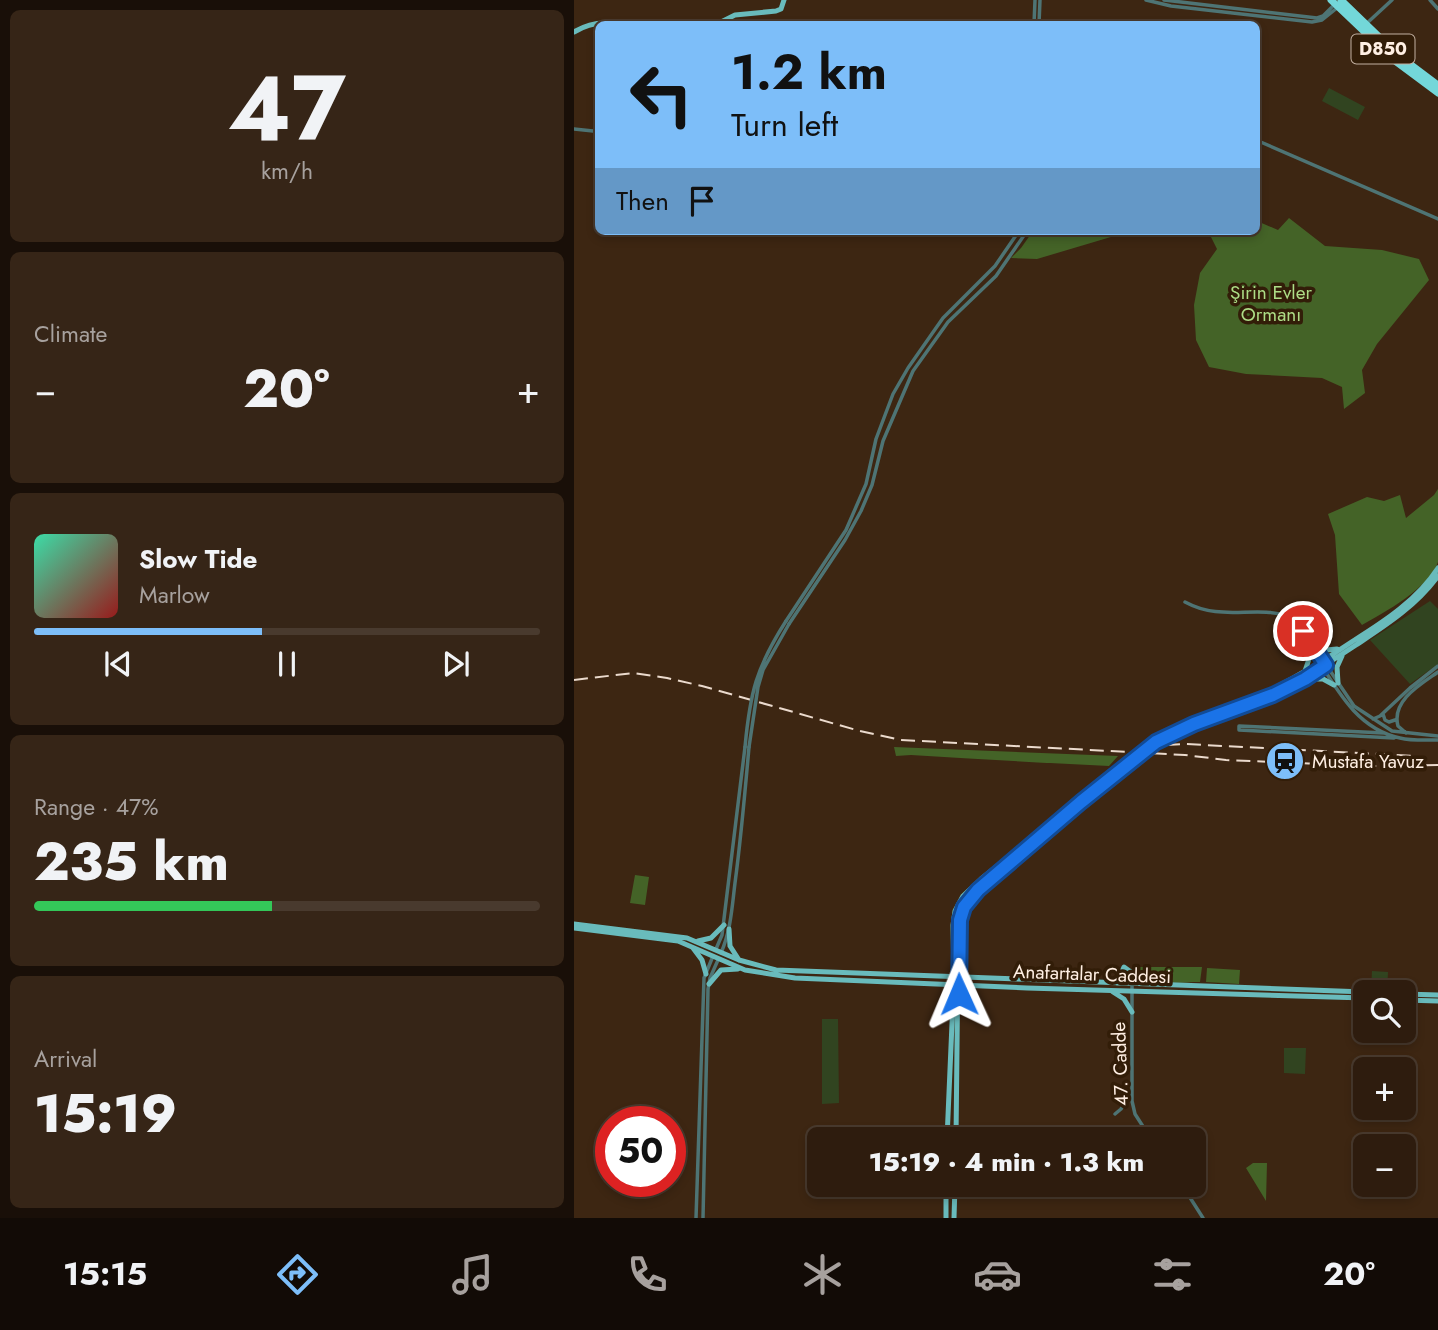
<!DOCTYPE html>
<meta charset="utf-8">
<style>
body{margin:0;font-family:Jost,sans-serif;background:#362517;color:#f1f3f6;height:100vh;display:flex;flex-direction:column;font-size:26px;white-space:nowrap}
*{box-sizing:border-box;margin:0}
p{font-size:23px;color:#a7a19e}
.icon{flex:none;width:38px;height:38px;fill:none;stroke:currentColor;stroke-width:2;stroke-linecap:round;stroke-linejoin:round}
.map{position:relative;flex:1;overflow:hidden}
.drawer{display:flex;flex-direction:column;gap:10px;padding:10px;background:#190f08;width:574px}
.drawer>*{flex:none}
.top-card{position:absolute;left:21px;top:21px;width:665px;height:214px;border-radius:10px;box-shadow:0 4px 10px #0003,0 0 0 2px #493a2e;background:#7dbef9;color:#111;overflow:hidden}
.fabs{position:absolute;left:779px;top:980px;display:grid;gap:14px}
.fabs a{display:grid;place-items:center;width:63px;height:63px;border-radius:10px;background:#2e1c0e;box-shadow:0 4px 10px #0003,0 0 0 2px #493a2e;font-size:35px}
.speed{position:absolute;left:21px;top:1106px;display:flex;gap:14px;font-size:35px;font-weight:700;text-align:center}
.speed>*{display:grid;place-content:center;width:91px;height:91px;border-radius:50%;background:#2e1c0e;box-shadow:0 4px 10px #0003,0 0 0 2px #493a2e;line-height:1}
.speed .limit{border:10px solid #d22;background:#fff;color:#111}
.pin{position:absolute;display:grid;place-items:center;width:60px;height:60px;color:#fff;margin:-30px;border:4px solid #fff;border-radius:50%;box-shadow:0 2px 7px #0007}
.me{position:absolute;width:77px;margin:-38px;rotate:359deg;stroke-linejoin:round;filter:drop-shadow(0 0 5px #0008)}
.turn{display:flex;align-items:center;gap:24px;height:147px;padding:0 21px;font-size:32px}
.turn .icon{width:91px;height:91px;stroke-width:2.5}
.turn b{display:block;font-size:49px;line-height:60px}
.then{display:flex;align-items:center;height:66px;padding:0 21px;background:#0003;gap:14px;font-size:26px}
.big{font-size:52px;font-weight:800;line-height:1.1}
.drawer .widget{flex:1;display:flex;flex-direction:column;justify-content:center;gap:10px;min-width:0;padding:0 24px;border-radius:10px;background:#362517}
.drawer .dial{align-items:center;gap:0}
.dial b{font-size:91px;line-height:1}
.song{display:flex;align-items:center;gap:21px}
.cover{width:84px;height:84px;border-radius:10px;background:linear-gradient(135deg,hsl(160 70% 55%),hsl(0 70% 35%))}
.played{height:7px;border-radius:4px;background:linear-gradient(90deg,#7dbef9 45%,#493a2e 45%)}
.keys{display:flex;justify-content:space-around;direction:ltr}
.heat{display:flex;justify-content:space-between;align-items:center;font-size:38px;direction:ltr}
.charge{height:10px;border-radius:5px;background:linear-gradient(90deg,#34c759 47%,#493a2e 0)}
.trip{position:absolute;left:233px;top:1127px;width:399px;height:70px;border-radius:10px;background:#2e1c0e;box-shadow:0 4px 10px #0003,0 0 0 2px #493a2e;font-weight:800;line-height:70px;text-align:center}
.menu{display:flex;height:112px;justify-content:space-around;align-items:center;background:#120b06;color:#a7a19e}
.menu .icon{width:49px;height:49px}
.menu .active{color:#7dbef9}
.menu b{font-size:32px;color:#f1f3f6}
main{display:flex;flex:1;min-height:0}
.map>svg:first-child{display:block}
.green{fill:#314420}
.forest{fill:#446327}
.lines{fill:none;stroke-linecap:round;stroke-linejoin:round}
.minor{stroke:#4e7474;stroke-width:3.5}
.major{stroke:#69bbbc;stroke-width:5}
.highway{stroke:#73d7d9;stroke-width:7}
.rail{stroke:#ebdacd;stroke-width:2;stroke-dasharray:14 7;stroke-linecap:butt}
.minor-bridge{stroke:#4e7474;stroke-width:3.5}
.major-bridge{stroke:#69bbbc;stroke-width:5}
.route-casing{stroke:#114b97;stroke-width:18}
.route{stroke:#1a73e8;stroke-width:12}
.labels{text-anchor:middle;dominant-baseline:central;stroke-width:7;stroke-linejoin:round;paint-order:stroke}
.shield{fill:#321d08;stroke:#c2b0a1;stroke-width:2}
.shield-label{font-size:18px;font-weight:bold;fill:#ffefe3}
.park-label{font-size:19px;fill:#addd86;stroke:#321d08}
.poi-label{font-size:19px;fill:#ffefe3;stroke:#321d08;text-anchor:start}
.street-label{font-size:19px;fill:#ffefe3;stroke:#321d08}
</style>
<main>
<section class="drawer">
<div class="widget dial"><b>47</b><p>km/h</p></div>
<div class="widget"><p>Climate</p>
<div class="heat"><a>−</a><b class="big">20°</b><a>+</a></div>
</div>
<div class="widget">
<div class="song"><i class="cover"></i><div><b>Slow Tide</b><p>Marlow</p></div></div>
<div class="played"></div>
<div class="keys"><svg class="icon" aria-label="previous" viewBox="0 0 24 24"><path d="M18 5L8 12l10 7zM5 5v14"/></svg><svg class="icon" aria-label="pause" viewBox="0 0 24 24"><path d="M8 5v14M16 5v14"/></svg><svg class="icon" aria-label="next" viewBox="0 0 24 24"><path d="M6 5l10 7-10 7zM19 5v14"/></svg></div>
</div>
<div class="widget"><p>Range · 47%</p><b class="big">235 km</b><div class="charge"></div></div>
<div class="widget"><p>Arrival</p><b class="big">15:19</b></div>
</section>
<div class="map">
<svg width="864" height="1218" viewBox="0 0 864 1218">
<rect width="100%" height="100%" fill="#3d2612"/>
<path class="green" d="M755,88L791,107L784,120L748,101Z
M856,601L864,609V664L836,684L796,640Z
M798,971L814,972L813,991L797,990Z
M248,1019H264L265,1103L248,1104Z
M710,1048H732L731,1074L710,1073Z"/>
<path class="forest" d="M715,218L751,246L808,250L845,259L855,280L803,344L788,370L791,393L770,409L768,387L748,378L672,374L635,367L622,340L620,305L626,273L643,249L634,231H682L683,221L704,230Z
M459,231H557L463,259L437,258L447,248Z
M864,489C864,504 864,550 864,562C856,587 810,613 788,625L765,594L761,535L754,514L793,497L810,501L826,495L832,518L860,495Z
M320,747L544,756L535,766C469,763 403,759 337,755L322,756Z
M61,875L75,877L71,905L56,903Z
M559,967H628L626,982C603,982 575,988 559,967Z
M633,968L666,970L665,984L632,982Z
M679,1163H693L692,1201L672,1168Z"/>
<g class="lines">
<path class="minor" d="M572,0L597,6L738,22L748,20L763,8
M590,0L743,18L749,16L761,4
M856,0L864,9
M460,24L461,0
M465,24L466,0
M792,24L818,0
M0,129L19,131L24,128
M682,140L864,219
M611,602C648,622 679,605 715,616L721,619L780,706L818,731L864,736
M710,615C751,653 765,725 826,738C838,741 852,740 864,740
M212,621L272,530L292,484L302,439L319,394L334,368L369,318L421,266L445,231
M215,624L271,540L287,511L298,485L309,441L339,371L374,322L422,276L453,231
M809,714L811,720L815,722L821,720
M799,719L806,716L836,688L864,666
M665,730V726L810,733
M665,730L820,738
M832,733L824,726C817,701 847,684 864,672
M142,949L148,935L171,747
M147,953C157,930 158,907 161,883C167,838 171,793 175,747
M558,984V1101L561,1114L577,1139
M541,1114L547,1109L557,1093
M608,1185L629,1218
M122,1218L130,978L139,956
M129,1218L134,989L136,978L144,960"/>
<path class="major" d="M143,24L161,15L202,11L207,9L210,0
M0,32C13,24 26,21 41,24
M737,642L752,650L763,649
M731,671L736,656L734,645
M734,679H749L760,685
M764,683L763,667L768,656
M667,704C708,686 742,666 779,641C811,621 843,600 864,568
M668,707C711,690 743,671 782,645C812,625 842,606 864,576
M0,924L113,938L165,960L202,970L791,992
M0,928L104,941L171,970L221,978L453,988L791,998
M155,929L156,946L165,960
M124,941L137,938L150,925
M119,948L128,960L132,974
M543,983L550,967L572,983
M135,984L147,970L164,969
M539,992L550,999L558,1012
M830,994L864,995
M830,1000L864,1001
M373,1139L380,977L379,925L381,911L389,896L407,879L505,800
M382,1139L384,955L386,920L390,907L404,890L498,810
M372,1218V1185
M380,1218L381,1185"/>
<path class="highway" d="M757,0L821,61L864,93
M767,0L824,55L864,85"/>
<path class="rail" d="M0,680L59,673L93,678L128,686L286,731L327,740L611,755L652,760L794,766L864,765
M592,745L611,744L843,756"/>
<path class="minor-bridge" d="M171,747C176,693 182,668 212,621
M175,747L184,687L189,670L215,624"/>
<path class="major-bridge" d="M518,793L582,742L620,724L668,707
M505,800L580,739L618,720L667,704"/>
</g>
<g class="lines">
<defs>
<path id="route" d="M385,994L386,920L390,907L404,890L507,802L582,742L620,724L699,695L731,679L752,665L729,631"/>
</defs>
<use href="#route" class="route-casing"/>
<use href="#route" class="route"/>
</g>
<defs>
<symbol id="station-disc" viewBox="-11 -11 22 22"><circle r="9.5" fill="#7dbef9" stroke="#321d08"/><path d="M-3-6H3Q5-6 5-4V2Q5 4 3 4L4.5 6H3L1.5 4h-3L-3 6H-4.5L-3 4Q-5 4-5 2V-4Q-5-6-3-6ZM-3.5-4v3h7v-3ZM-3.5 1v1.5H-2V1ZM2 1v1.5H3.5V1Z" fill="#111"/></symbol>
</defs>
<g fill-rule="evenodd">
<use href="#station-disc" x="689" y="739" width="44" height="44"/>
</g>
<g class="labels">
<rect class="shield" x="777.5" y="34.5" width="63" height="29" rx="5"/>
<g class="shield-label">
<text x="809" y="49">D850</text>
</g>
<g class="park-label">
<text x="697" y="292">Şirin Evler<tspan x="697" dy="22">Ormanı</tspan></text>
</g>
<g class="poi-label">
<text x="738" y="761">Mustafa Yavuz</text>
</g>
<g class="street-label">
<text transform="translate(518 974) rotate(2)">Anafartalar Caddesi</text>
<text transform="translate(546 1064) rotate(-92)">47. Cadde</text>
</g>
</g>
</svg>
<div class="fabs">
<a><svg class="icon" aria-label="search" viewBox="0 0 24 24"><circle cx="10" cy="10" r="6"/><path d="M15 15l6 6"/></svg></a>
<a>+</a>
<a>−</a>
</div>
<div class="speed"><div class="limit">50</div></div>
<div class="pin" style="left:729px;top:631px;background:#d93025"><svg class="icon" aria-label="arrive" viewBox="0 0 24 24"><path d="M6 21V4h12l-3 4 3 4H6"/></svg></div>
<svg class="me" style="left:385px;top:994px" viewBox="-20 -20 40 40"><path d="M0-17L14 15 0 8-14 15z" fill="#1a73e8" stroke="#fff" stroke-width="4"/></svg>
<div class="trip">15:19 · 4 min · 1.3 km</div>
<div class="top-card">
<div class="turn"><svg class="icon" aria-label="left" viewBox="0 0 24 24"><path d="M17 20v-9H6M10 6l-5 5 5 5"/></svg><div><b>1.2 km</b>Turn left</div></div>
<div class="then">Then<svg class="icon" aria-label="arrive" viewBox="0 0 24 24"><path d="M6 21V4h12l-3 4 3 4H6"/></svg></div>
</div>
</div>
</main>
<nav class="menu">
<b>15:15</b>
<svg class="icon active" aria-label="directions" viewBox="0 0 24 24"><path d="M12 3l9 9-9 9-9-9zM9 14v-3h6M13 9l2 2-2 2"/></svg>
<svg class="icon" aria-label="music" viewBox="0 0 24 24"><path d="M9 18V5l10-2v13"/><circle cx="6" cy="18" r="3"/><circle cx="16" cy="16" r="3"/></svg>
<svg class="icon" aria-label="phone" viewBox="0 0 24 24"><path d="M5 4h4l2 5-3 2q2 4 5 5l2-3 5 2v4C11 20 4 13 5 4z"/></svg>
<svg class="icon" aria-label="climate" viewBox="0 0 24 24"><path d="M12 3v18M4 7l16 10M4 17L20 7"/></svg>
<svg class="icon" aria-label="car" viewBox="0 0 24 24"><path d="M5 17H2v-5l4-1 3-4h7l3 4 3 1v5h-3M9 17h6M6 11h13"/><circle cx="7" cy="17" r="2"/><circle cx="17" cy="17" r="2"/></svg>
<svg class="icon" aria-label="filters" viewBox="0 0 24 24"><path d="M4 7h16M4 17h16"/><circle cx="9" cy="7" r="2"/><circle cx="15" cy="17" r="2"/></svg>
<b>20°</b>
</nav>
